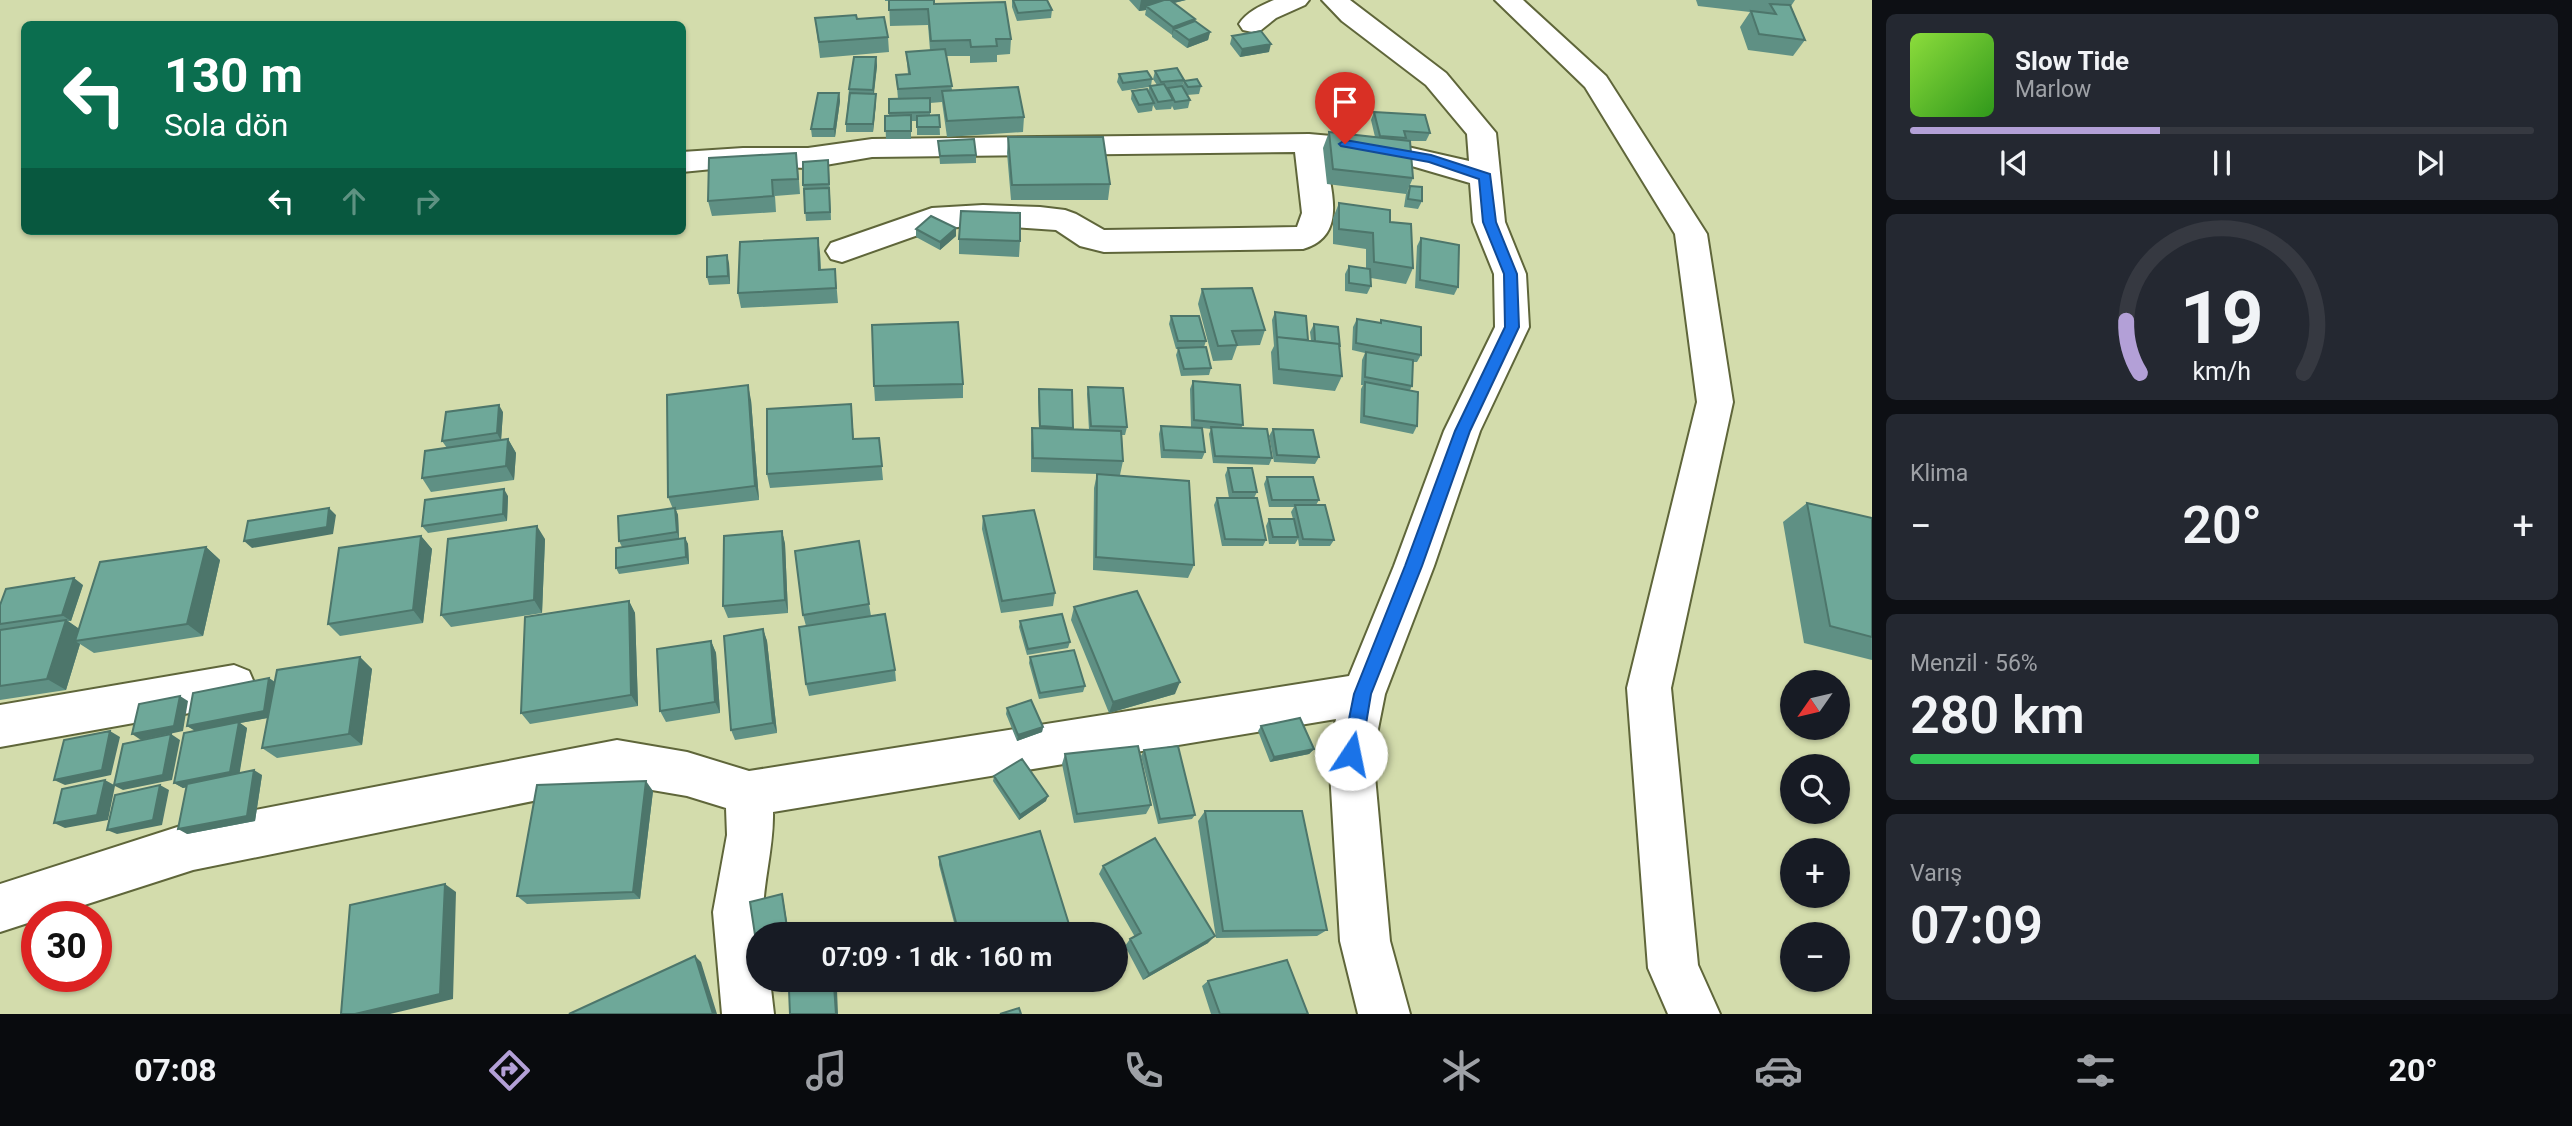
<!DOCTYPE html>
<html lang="tr">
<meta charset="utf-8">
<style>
body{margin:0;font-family:Roboto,sans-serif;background:#242831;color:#f1f3f6;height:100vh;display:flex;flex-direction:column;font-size:26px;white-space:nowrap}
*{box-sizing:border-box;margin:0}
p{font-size:23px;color:#9ea1a6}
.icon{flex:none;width:38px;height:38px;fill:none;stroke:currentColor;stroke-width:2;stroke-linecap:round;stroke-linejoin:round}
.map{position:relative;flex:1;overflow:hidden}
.side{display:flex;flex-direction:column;gap:14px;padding:14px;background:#0d0f14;width:700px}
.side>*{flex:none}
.hud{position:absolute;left:21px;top:21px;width:665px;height:214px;border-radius:10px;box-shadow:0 2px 5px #0004;background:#0b6e4f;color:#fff;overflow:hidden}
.needle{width:46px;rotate:236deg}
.controls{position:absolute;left:1780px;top:670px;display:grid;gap:14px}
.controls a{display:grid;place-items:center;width:70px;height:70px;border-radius:50%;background:#171b24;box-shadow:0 2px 5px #0004;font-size:35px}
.speed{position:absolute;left:21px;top:901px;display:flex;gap:14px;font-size:35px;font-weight:700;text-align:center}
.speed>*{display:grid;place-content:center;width:91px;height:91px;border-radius:50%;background:#171b24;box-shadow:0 2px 5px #0004;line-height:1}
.speed .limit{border:10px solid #d22;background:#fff;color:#111}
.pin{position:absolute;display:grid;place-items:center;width:60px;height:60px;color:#fff;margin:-72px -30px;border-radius:50% 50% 50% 0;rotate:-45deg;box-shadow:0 0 7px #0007}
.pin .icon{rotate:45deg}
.me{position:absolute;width:77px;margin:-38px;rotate:11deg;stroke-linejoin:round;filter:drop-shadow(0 0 5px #0008)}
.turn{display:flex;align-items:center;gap:24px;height:147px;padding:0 28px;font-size:32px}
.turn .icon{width:91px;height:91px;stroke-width:2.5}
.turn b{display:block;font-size:49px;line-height:60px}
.lanes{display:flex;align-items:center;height:66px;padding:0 28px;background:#0003;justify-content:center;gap:35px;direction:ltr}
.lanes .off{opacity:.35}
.big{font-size:52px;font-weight:600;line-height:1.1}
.side .card{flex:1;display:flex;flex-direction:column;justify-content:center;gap:10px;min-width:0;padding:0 24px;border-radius:10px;background:#242831}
.side .dial{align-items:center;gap:0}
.dial svg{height:182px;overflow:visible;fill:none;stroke:#363941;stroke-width:7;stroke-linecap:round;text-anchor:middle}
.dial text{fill:#f1f3f6;stroke:none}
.song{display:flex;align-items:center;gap:21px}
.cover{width:84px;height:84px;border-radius:10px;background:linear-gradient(135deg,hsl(90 70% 55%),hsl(110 70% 35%))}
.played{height:7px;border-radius:4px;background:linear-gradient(90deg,#b3a0d7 40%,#363941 40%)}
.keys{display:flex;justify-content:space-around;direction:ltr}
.heat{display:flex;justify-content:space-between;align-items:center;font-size:38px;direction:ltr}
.charge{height:10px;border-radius:5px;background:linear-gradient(90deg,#34c759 56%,#363941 0)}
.trip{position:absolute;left:746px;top:922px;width:382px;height:70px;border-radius:35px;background:#171b24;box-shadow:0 2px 5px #0004;font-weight:600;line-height:70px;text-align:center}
.dock{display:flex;height:112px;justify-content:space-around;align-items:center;background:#090b0e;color:#9ea1a6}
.dock .icon{width:49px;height:49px}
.dock .selected{color:#b3a0d7}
.dock b{font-size:32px;color:#f1f3f6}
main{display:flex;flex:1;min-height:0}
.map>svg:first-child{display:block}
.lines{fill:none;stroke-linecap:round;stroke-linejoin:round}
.street-casing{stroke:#5f663a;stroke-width:4}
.secondary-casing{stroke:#5f663a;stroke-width:4}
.street{fill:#fff;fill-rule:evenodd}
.secondary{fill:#fff;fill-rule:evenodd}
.wall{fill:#5f9084}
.shaded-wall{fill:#4d766b}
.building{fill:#6ea899;stroke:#4d766b;stroke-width:2}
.route{fill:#1a73e8;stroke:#114b97;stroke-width:2}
</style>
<main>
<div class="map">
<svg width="1872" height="1014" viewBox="0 0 1872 1014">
<rect width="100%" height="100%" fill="#d3dcac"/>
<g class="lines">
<defs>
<path id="street" d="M1274,0H1309L1305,5L1276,18L1261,30L1252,32L1243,30L1239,24C1247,12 1260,6 1274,0Z
M1322,0H1350L1446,73L1496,133L1505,222L1526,274L1529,327L1480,431L1434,566L1385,694L1373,754L1390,941L1410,1014H1358L1340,941L1329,754L1336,719L773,812C774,853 759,893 764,934H758V980H770L774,1014H722L713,912L727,835L726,808L687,796L617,784L193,870L47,917H37V920L0,932V884L193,822L617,740L687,752L749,771L1349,676L1394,566L1444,431L1495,327L1494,274L1473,222L1470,183L1398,162L1325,153C1330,188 1349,236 1303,249L1104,252L1080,246L1056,230L983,225L935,229L842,262L831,259L826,251L831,243L932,208L983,205L1040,207L1065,210L1076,214L1104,230L1297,227L1302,213L1295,152L872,157L808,168L743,166L682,172V152L743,148H808L872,139L1309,134L1377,140L1469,161L1467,134L1426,85L1342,21Z
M234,665L249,671L255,685L249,699L234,705L0,747V705Z"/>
<path id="secondary" d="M1495,0H1523L1606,76L1707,234L1733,402L1671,688L1698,965L1720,1014H1668L1648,968L1627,688L1697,402L1675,234L1585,87Z"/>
</defs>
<use href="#street" class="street-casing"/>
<use href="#secondary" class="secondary-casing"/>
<use href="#street" class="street"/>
<use href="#secondary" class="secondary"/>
</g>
<path class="wall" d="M885,0H934V4L1011,39L1010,54L997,55V62L970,63V56H947L952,90L1024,117L1023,132L947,137L942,102L930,103V115H939L940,135H917V121H911V139H886L885,116H889V99H898L896,75L908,74L906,52L930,50L928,25L890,26L889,1H885Z
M1012,0L1052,10L1051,18L1017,21L1012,7Z
M1129,0H1186L1174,3L1195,19V21L1210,32L1208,40L1187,48L1172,37V35L1145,15L1146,10L1139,11Z
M1696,0H1795L1791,6L1805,40L1793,56L1748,50L1740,27L1750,12L1698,6Z
M815,18L857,19L888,37L889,52L820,58Z
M1232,36L1269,52L1240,57L1230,44Z
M876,57L877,66L874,94H876V102L873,132H846V124L849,89Z
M1155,71L1184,80L1182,87L1184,81L1201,86L1199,94L1187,95L1190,100L1188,108L1174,110L1172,106L1171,109L1156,110L1153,105L1152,111L1138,113L1131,99L1132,91L1148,92L1149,87L1122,91L1117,82L1119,74L1152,79L1151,86L1157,85L1153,79Z
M839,93L840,101L835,137H812L811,129Z
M1374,112L1430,133L1426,141H1404L1413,178L1406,194L1327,184L1323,148L1329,132L1375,137L1371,120Z
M1008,137L1110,184L1108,200H1011L1007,153Z
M938,141L976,155V163L940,164Z
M798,168L800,194L775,196L776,212L712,216L708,201Z
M829,168L831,220L806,221L803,185Z
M1410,186L1422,201L1418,209L1404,207L1406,194Z
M1339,203L1390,222L1413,268L1406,284L1371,278V286L1367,294L1345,291V274L1349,266L1366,269V249L1333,244V218Z
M916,229L956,236L940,250L916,237Z
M1421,238L1458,287L1454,295L1415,288L1417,246Z
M959,239L1020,241L1019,257L959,254Z
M820,253L821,270L835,269L838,303L741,308L738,293Z
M729,263L730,284L709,285L707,277Z
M1202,289L1265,330L1260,345L1237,346L1232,360L1213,361L1198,304Z
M1275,312L1308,340H1311L1310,332L1314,324L1342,376L1335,391L1273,384L1271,352L1274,346L1272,320Z
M1171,316L1206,341L1204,347L1211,368L1209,375L1181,376L1176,355L1178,349H1176L1169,324Z
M1357,319L1380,323L1381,320L1421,355L1417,362H1413L1412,386L1410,390L1417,426L1413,434L1360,423L1361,389L1363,385H1361L1362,360L1365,353L1352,350L1353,327Z
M1193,381L1243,425L1241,428L1272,458L1269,465L1213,463L1209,434L1211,429L1202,428L1205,452L1202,459L1161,458L1159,434L1161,426L1191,427L1190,389Z
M963,384V398L875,401L874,386Z
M1088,387L1127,427L1125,435H1122L1123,461L1120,475H1101L1194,565L1188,578L1093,570L1094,488L1097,474L1031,472V442L1032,428H1039L1038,397L1039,389L1073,428V429L1089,430L1087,394Z
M751,400L759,500L676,510L678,515L679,538H685L688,544L689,564L619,574L616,568L622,547L619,541L673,509L668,497Z
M851,404L854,439L879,438L883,480L770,488L767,474Z
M503,412L501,440L508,439L516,453L514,480L431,492L422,478L447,448L442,441Z
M1273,429L1319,457L1315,464L1274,462L1269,436Z
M1228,468L1257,492L1254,498L1266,540L1263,546H1222L1214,505L1217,498H1229L1225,475Z
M1267,477L1319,500L1316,505L1334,540L1330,546H1299L1298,539L1295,544H1269L1266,526L1269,519H1293L1291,512L1294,507H1269L1264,484Z
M508,496L507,521L428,533L422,526Z
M1807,503L1872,518V660L1804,643L1783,522Z
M983,516L1055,593L1053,606L1001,613L982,529Z
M782,531L785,544L788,613L728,618L723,606Z
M421,536L432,549L423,623L340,636L328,624Z
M545,539L542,613L451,627L441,615Z
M206,547L220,560L203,636L94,653L80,644L66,690L0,700V605L83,585L71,621H68L79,629Z
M629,601L635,613L638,706L530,724L521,713Z
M869,604L871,616L895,670L896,681L809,696L806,684V626L803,615Z
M1074,607L1175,694L1109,713L1071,620Z
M1020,621L1070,642L1068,648L1027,655L1019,627Z
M763,629L767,641L777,733L735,740L731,730Z
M711,641L716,653L720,713L666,722L660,711Z
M360,657L372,669L362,745L277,758L262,748L268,718L240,723L247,728L239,773L262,775L255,821L187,834L186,787L183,788L174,783L195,731L187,726L269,678L275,682Z
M1030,657L1085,686L1083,692L1039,699L1029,663Z
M1007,708L1043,727L1042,732L1017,741L1006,714Z
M1261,726L1314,749L1309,754L1270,762L1258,731Z
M1144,750L1195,815L1192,819L1158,824L1141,756Z
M1065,754L1151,805L1146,814L1074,823L1062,764Z
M994,776L1046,801L1019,820L993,781Z
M653,791L640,899L527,904L517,896Z
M1205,811L1327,930L1317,936L1216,938L1198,821Z
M939,857L1072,934H957L939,865Z
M1103,866L1208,943L1143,980L1125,946L1130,939L1135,937L1099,874Z
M1208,981L1308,1014H1211L1202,986Z"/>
<path class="shaded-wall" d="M1141,0H1186L1149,9L1146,6V10L1139,11Z
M1195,19L1193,27L1174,29L1172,35L1173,27Z
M1210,32L1208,40L1187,48L1189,40Z
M1271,44L1269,52L1240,57L1242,49Z
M876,57L877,66L873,98V90Z
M839,93L840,101L835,137L834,129Z
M876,94V102L873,132V124Z
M956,228V236L940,250V242Z
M818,238L820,253L821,285L819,270Z
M727,255L729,263L730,284L728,276Z
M748,385L751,400L759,500L755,486Z
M499,405L503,412L501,441L497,433Z
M508,439L516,453L514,480L506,466Z
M504,489L508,496L507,521L503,514Z
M329,508L336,515L333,534L252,548L244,541Z
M675,508L678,515L679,539L677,532Z
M537,526L545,539L542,613L534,600Z
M782,531L785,544L788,613L785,600Z
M421,536L432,549L423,623L413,610Z
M685,538L688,544L689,564L686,557Z
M206,547L220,560L203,636L187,624Z
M74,578L83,585L71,621L62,615Z
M629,601L635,613L638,706L631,695Z
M66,620L84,632L75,641L80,644L66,690L47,679Z
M763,629L767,641L777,733L773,723Z
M711,641L716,653L720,713L715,702Z
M360,657L372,669L362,745L349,734Z
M269,678L277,684L272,717L240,723L247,728L239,777L183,788L174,783L196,731L187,726Z
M1180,682L1175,694L1109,713L1113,702Z
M180,696L188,701L183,731L141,740L132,734Z
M1043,727L1042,732L1017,741L1018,735Z
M110,731L120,737L111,775L65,785L54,780Z
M171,734L180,740L172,780L123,790L115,786L108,820L65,828L54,823L105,780L114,785Z
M1314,749L1309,754L1270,762L1274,757Z
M254,770L262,775L255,821L187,834L178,829Z
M646,781L653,791L640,899L633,892Z
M160,785L169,790L162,825L117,834L107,830Z
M1048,796L1046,801L1019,820L1020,815Z
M445,884L456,892L453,999L390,1014H355Z
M782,894L783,898L789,934H788Z
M1215,936L1208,943L1143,980L1149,974Z
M695,956L701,962L717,1014H713Z
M834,985L837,990L838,1014H836Z"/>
<path class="building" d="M889,0H934V4L1005,2L1011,39H996L997,46L971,47L970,40L931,41L928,9L889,10Z
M1013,0H1047L1052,10L1018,13Z
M1164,0H1170L1195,19L1173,27L1146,6Z
M1770,4L1790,5L1805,40L1759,34L1751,11L1776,14Z
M856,15L857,19L884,17L888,37L819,42L815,18Z
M1195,21L1210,32L1189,40L1174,29Z
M1261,31L1271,44L1242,49L1232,36Z
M945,49L952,86L898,89L896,75L910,74L906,52Z
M854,57H876L873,90L849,89Z
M1177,68L1184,80L1161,82L1155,71Z
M1147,71L1152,79L1123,83L1119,74Z
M1197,79L1201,86L1188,87L1184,81Z
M1164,84L1173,100L1158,102L1150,86Z
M1182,86L1190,100L1175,102L1168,88Z
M1018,87L1024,117L947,121L942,91Z
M1147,89L1154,103L1139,105L1132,91Z
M818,93H839L834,129H811Z
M850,93L876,94L873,124H846Z
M930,98V112L889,113V99Z
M1374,112L1425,115L1430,133L1404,131L1406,138L1380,136Z
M911,115V131H885V116Z
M939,115L940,127H917V116Z
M1329,132L1410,141L1413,178L1333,169Z
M1008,137H1103L1110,184L1012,185Z
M974,139L976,155L940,156L938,141Z
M796,153L798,179L772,180L773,196L708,201L709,158Z
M828,160L829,184L803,185V162Z
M1410,186L1422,187V201L1408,199Z
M829,188L830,212L805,213L804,189Z
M1339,203L1390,210V222L1411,224L1413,268L1374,262L1373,233L1339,229Z
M961,211L1020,213V241L959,239Z
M931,216L956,228L940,242L916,229Z
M818,238L819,270L835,269L836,288L738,293L740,242Z
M1421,238L1459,245L1458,287L1420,280Z
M727,255L728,276L707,277V257Z
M1349,266L1370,269L1371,286L1349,283Z
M1252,288L1265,330L1232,331L1237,345L1218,346L1202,289Z
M1275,312L1306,316L1308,340L1277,337V338Z
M1171,316H1199L1206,341H1178Z
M1357,319L1381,323V320L1421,327V355L1356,343Z
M958,322L963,384L874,386L872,325Z
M1314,324L1338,327L1340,347L1339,344L1315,341Z
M1277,337L1339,344L1342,376L1279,369Z
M1206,347L1211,368L1184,369L1178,348Z
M1366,352L1413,360L1412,386L1365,377Z
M1193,381L1240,385L1243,425L1194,420Z
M1365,382L1418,392L1417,426L1364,416Z
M748,385L755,486L668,497L667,395Z
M1088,387L1123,388L1127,427L1091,426Z
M1039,389L1072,390L1073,428L1040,426Z
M851,404L853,439L879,438L882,466L767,474V409Z
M499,405L497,433L442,441L446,412Z
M1161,426L1202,428L1205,452L1164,450Z
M1211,427L1267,429L1272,458L1215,456Z
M1032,428L1121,431L1123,461L1033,458Z
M1273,429L1313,430L1319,457L1277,455Z
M508,439L506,466L422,478L425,451Z
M1228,468H1252L1257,492H1233Z
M1097,474L1189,481L1194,565L1096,557Z
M1267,477H1313L1319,500H1272Z
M504,489L503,514L422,526L425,500Z
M1217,498H1257L1266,540L1225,539Z
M1807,503L1872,518V637L1830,626Z
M1295,505H1325L1334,540L1303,539Z
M329,508L327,527L244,541L248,521Z
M675,508L677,532L619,541L618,516Z
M1034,510L1055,593L1002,601L983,516Z
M1269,519H1294L1298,537H1273Z
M537,526L534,600L441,615L448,539Z
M782,531L785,600L723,606L724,536Z
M421,536L413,610L328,624L339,548Z
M685,538L686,557L616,568V548Z
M859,541L869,604L803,615L795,551Z
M206,547L187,624L75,641L100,562Z
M74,578L62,615L0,624V605L6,589Z
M1137,591L1180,682L1113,702L1074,607Z
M629,601L631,695L521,713L525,617Z
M885,614L895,670L806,684L799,627Z
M1062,614L1070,642L1028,649L1020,621Z
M66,620L47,679L0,686V630Z
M763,629L773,723L731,730L724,636Z
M711,641L715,702L660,711L657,649Z
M1074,650L1085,686L1040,693L1030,657Z
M360,657L349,734L262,748L277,670Z
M269,678L264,711L187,726L193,693Z
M180,696L174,726L132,734L139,704Z
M1031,700L1043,727L1018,735L1007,708Z
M1300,718L1314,749L1274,757L1261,726Z
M239,722L230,772L174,783L184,733Z
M110,731L102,770L54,780L64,740Z
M171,734L163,775L114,785L123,744Z
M1138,746L1151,805L1077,814L1065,754Z
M1178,746L1195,815L1160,819L1144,750Z
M1022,759L1048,796L1020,815L994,776Z
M254,770L247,816L178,829L187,784Z
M105,780L97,815L54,823L62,789Z
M646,781L633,892L517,896L537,785Z
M160,785L153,820L107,830L115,795Z
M1205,811H1302L1327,930L1223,931Z
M1040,831L1072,934H959L939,857Z
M1155,838L1215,936L1149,974L1130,939L1141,933L1103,866Z
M445,884L440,994L355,1014H341L350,905Z
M782,894L788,934H758V948H757L750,902Z
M695,956L713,1014H569Z
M1287,960L1308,1014H1220L1208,981Z
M834,985L836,1014H790L789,990Z
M1019,1008L1021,1014H1000Z"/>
<path class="route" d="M1345,140L1431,155L1490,174L1496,222L1517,274L1519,327L1470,431L1422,566L1371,694L1361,754L1358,761L1351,763L1345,761L1342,754L1354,694L1405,566L1455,431L1505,327L1504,274L1483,222L1479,179L1429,162L1341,146L1339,144Z"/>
</svg>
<div class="controls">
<a><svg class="needle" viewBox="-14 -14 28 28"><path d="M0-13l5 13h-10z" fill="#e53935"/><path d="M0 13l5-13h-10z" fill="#9ea1a6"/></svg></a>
<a><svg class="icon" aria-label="search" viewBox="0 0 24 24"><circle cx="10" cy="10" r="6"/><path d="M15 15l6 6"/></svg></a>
<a>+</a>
<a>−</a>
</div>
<div class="speed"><div class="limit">30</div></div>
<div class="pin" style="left:1345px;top:144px;background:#d93025"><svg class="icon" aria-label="arrive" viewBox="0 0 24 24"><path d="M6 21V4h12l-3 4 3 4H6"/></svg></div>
<svg class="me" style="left:1351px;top:754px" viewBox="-20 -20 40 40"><circle r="19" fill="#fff"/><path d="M0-13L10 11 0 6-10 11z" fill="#1a73e8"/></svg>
<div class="trip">07:09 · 1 dk · 160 m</div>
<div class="hud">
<div class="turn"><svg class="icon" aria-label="left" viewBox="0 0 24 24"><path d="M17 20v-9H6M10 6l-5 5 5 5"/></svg><div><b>130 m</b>Sola dön</div></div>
<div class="lanes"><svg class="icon" aria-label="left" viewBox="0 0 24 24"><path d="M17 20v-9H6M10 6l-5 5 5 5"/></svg><svg class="icon off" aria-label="ahead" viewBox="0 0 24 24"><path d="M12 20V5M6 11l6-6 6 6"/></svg><svg class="icon off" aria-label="right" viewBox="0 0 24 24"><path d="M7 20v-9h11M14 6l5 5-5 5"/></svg></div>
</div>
</div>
<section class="side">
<div class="card">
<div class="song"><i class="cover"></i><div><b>Slow Tide</b><p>Marlow</p></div></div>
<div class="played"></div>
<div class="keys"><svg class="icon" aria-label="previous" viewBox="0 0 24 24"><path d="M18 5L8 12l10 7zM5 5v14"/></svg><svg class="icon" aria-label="pause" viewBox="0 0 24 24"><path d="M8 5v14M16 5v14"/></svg><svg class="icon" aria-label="next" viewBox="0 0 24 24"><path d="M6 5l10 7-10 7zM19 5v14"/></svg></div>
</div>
<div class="card dial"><svg viewBox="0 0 100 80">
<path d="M14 69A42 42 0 1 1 86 69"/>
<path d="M14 69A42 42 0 0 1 8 46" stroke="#b3a0d7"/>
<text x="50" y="56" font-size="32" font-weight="700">19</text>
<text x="50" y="72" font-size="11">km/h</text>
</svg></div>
<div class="card"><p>Klima</p>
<div class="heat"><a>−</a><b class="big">20°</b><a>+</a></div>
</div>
<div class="card"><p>Menzil · 56%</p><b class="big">280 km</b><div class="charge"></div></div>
<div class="card"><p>Varış</p><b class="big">07:09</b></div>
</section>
</main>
<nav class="dock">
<b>07:08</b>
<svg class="icon selected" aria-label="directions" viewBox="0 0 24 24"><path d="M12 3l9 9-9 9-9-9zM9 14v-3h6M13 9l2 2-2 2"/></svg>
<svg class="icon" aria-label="music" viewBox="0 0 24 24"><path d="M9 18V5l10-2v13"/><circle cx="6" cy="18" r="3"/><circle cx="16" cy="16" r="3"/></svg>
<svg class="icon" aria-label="phone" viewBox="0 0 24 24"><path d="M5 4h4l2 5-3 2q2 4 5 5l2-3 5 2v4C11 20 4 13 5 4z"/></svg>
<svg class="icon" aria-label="climate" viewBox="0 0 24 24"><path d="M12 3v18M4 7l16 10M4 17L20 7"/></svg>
<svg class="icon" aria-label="car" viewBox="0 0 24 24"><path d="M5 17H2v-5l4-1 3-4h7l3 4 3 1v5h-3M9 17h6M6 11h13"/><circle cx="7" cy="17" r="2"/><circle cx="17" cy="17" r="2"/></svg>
<svg class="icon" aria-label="filters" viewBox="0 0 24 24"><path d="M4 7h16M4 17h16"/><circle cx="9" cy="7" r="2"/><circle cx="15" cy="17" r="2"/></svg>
<b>20°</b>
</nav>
